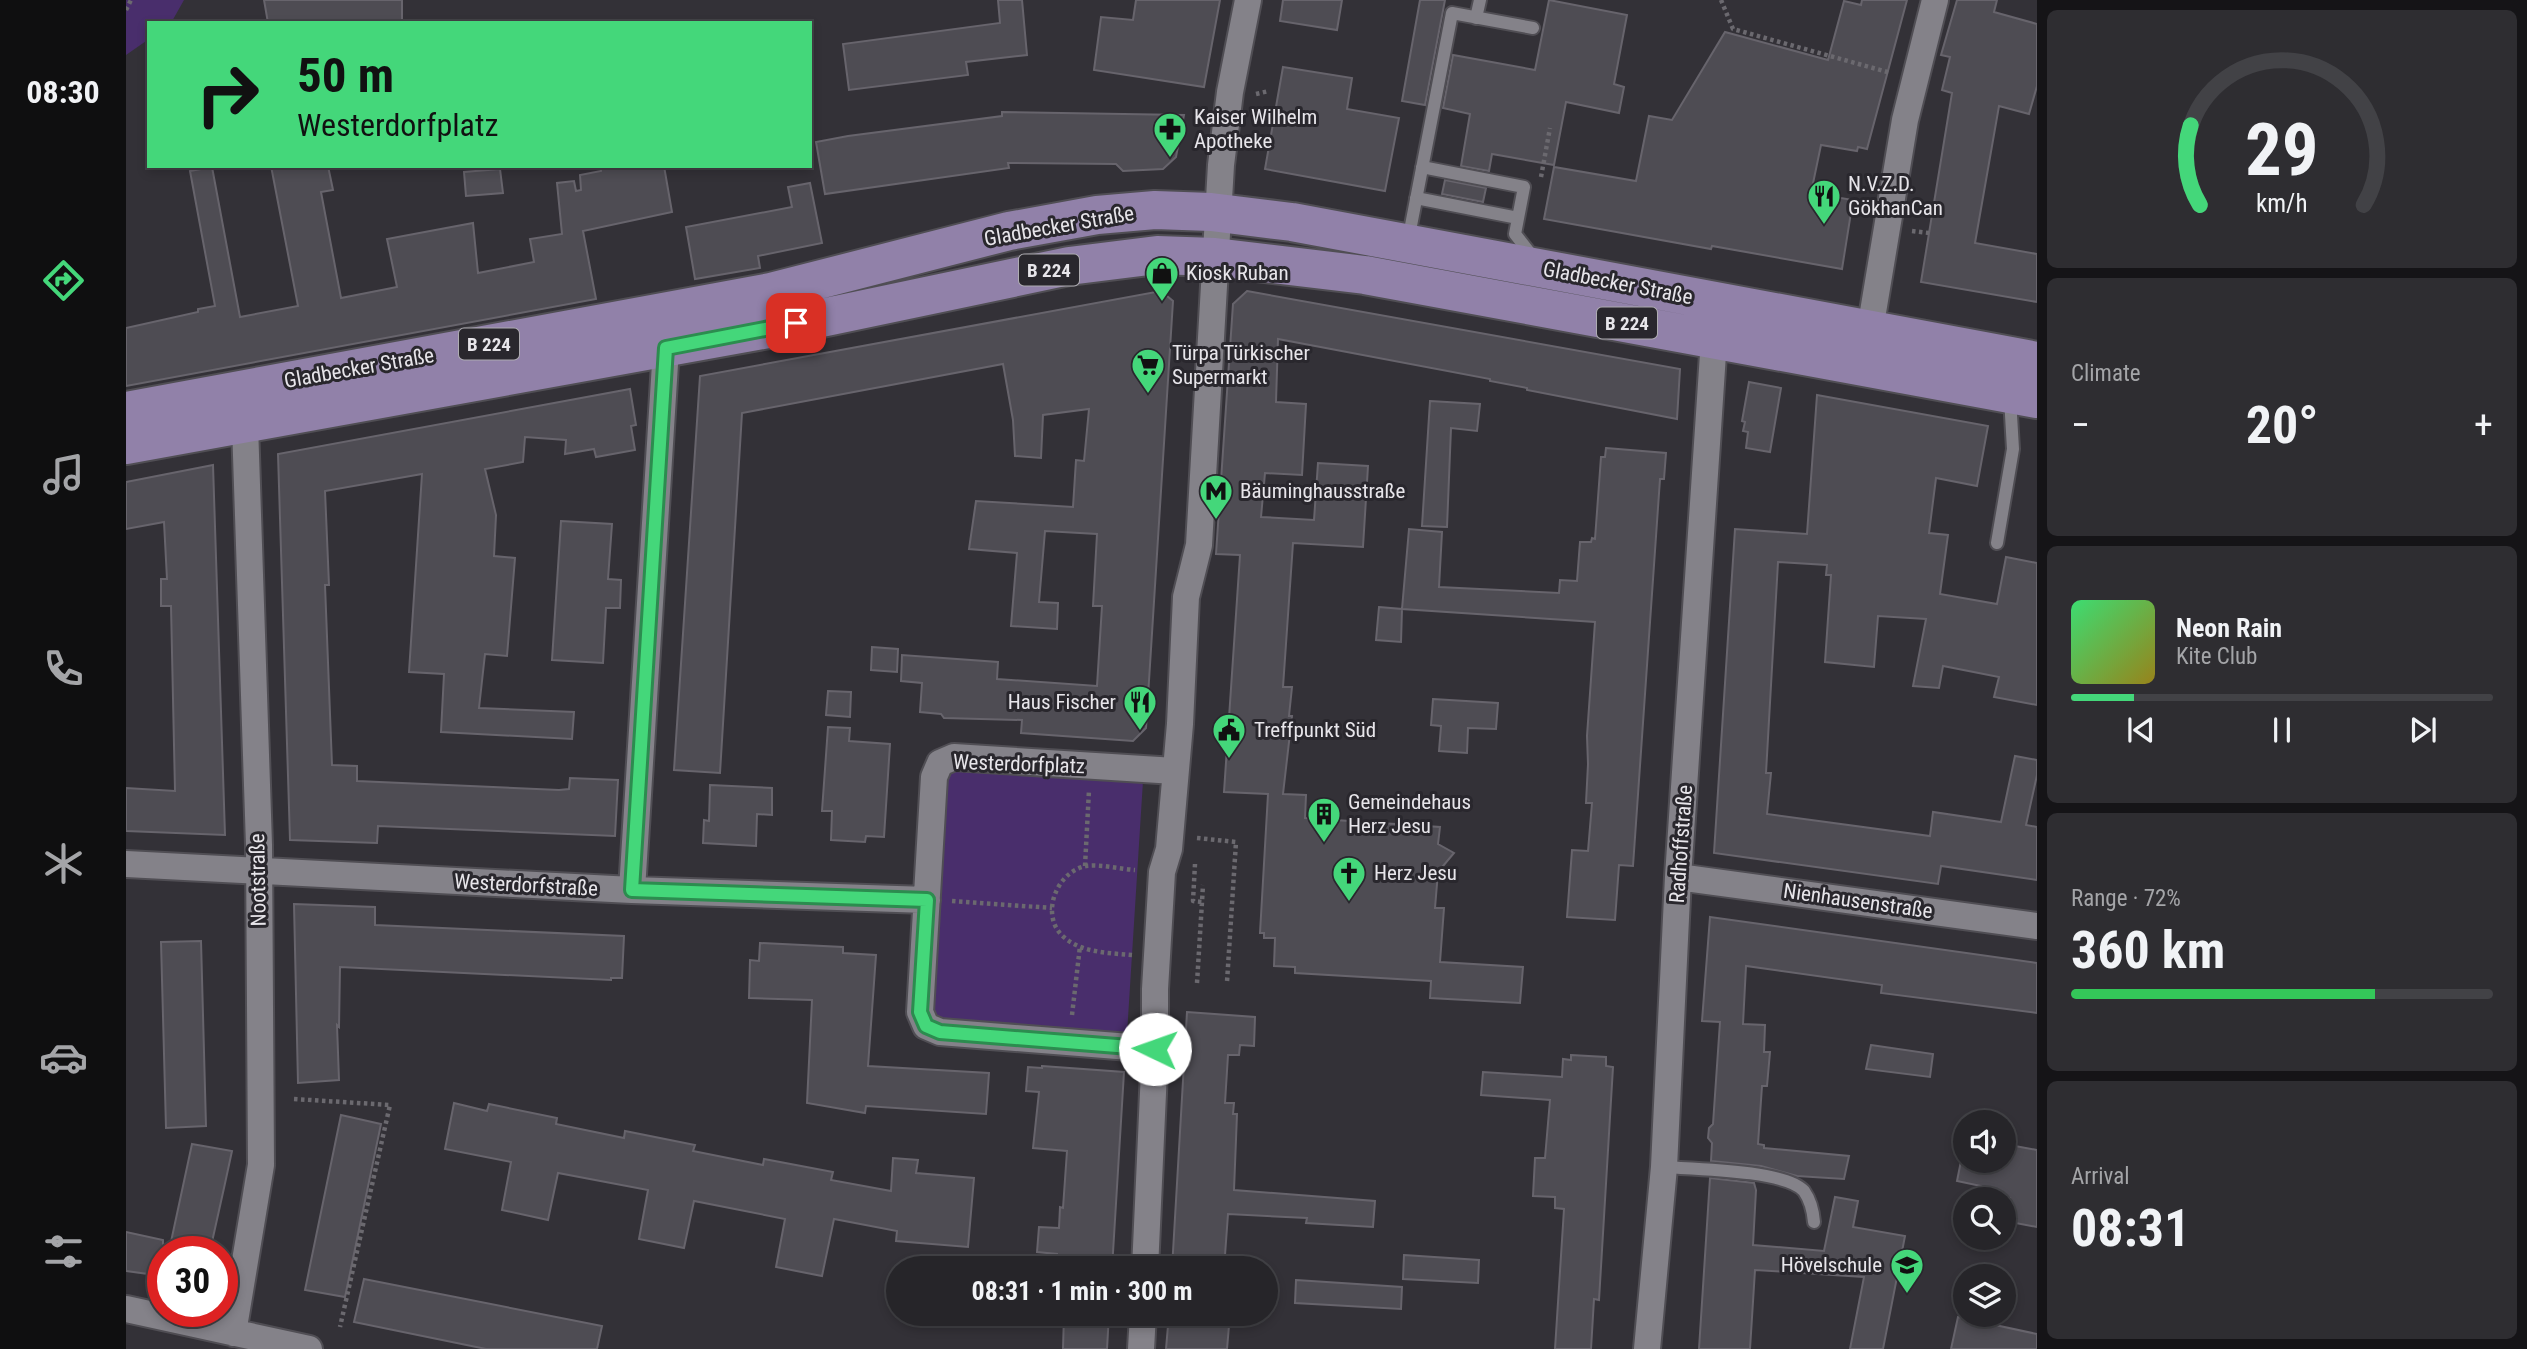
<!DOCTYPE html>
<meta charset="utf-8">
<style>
body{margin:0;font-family:"Roboto Condensed",sans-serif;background:#2e2d31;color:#f1f3f6;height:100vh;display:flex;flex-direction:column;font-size:26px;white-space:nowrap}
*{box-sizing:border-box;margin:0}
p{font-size:23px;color:#a4a5a8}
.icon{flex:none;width:38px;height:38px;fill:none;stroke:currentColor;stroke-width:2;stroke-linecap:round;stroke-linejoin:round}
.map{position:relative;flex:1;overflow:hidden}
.side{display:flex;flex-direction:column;gap:10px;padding:10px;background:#151417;width:490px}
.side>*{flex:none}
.hud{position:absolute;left:21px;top:21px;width:665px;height:147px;border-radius:0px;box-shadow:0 4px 10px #0003,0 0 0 2px #424246;background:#44d77a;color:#111;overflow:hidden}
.tools{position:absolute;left:1827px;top:1110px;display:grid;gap:14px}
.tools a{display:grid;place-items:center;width:63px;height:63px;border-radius:50%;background:#262529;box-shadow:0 4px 10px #0003,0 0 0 2px #424246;font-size:35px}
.speed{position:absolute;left:21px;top:1236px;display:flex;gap:14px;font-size:35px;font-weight:700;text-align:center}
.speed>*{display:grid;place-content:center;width:91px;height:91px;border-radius:50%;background:#262529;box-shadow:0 4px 10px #0003,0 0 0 2px #424246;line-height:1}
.speed .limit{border:10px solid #d22;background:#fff;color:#111}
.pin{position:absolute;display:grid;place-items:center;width:60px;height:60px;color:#fff;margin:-30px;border-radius:14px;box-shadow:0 4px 10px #0006}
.me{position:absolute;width:77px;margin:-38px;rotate:273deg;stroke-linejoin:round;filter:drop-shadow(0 0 5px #0008)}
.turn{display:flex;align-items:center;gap:24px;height:147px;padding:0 35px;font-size:32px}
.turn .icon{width:91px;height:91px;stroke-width:2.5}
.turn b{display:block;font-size:49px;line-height:60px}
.big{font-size:52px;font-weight:700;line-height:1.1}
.side .card{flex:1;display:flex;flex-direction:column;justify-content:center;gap:10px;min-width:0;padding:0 24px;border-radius:10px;background:#2e2d31}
.side .dial{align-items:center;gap:0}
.dial svg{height:182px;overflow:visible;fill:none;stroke:#424246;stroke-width:7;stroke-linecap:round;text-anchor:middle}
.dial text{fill:#f1f3f6;stroke:none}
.song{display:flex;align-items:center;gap:21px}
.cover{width:84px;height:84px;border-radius:10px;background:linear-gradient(135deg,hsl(140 70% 55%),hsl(50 70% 35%))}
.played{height:7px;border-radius:4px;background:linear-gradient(90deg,#44d77a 15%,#424246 15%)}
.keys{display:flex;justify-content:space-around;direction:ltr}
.heat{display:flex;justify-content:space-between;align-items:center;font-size:38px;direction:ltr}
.charge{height:10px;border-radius:5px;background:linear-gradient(90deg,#34c759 72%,#424246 0)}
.trip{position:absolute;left:760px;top:1256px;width:392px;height:70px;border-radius:35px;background:#262529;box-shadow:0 4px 10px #0003,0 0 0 2px #424246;font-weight:700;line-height:70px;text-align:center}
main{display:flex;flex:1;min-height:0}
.tab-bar{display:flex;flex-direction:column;width:126px;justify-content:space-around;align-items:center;background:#0f0f10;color:#a4a5a8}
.tab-bar .icon{width:49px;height:49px}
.tab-bar .selected{color:#44d77a}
.tab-bar b{font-size:32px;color:#f1f3f6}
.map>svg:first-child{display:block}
.green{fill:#492e6c}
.building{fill:#4e4c53;stroke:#67646c;stroke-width:2}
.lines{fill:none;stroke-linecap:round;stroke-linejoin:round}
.lane-casing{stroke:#504e54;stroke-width:16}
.street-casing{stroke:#504e54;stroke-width:30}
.primary-casing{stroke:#504e54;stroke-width:42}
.path{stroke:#6b696f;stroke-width:4.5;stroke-dasharray:3.5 3.5;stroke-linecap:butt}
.lane{stroke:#848289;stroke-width:12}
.street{stroke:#848289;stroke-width:26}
.primary{stroke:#9181a9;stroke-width:38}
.route-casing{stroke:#2c8c4f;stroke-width:18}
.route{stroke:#44d77a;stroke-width:12}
.labels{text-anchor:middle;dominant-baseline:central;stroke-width:6;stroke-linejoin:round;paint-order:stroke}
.shield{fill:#29272d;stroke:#aeacb1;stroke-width:2}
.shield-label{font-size:19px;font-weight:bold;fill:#e7e5ea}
.poi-label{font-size:21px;fill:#e7e5ea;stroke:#29272d;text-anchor:start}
.street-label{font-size:21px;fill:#e7e5ea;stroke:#29272d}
</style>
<main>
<nav class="tab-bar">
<b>08:30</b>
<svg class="icon selected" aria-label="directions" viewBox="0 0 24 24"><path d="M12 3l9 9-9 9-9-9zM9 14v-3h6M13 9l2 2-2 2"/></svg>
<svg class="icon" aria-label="music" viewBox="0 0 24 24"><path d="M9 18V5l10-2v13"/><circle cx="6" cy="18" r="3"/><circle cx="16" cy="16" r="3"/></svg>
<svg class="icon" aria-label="phone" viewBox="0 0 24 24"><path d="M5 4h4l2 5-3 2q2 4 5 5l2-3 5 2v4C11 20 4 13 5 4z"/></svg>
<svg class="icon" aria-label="climate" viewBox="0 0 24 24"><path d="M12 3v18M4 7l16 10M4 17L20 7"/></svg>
<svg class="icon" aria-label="car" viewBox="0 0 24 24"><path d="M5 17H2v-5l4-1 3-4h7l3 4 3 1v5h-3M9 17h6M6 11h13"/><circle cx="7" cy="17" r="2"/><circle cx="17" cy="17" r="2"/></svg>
<svg class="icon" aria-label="filters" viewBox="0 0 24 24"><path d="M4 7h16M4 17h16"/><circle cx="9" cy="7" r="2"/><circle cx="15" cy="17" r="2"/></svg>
</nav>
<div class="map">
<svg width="1911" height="1349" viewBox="0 0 1911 1349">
<rect width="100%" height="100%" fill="#333137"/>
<path class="green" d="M0,0H58L45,23H23V39L0,55Z
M832,768L1017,781L1001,1034L817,1022L804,1006L819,779Z"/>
<path class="building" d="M138,0H276V23H142Z
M872,0H896L901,55L840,62L842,75L723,90L717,44L874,23Z
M1010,0H1094L1078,87L968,70L975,17L1007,20Z
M1157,0H1216L1211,30L1154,21Z
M1294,0H1319L1299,105L1276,101Z
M1423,0L1501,15L1488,84L1498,87L1493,113L1440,102L1428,165L1366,154L1363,171L1335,166L1344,114L1317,108L1327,55L1409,70Z
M1736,0H1781L1741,149L1732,147L1731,151L1695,145L1685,193L1727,200L1716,269L1586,246L1585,249L1418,219L1428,167L1510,181L1523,116L1546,120L1599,32L1702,60L1718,1L1735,5Z
M1831,0H1871L1868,12L1911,24V86L1903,114L1873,106L1849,243L1911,254V302L1795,282L1826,93L1816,90L1824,57L1815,55Z
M1157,67L1226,78L1221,109L1273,118L1259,191L1139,169Z
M876,112L1058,115L1050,157L1037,169L997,171L990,164L882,163L883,168L699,194L690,142L722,136L876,116Z
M145,166H202L207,190L195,192L215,298L271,287L261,239L347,223L352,273L408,262L404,239L436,234L431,183L448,181L450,191L455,190L454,175L475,171V166H538L546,212L457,231L470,299L0,386V328L72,312V309L89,306L64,171L86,167L114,317L172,306Z
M374,169L377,193L340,196L338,172Z
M1319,180L1360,188L1357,202L1316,194Z
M684,183L696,243L632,256L634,268L569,279L560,227L666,207L662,187Z
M1035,291L1047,301L1020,728L1007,741L895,733L896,720L818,718L815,714L794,712L796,683L775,681L776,655L872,662L871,679L971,686L976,606H967L971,534L919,531L913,602L932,603L931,629L885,626L891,553L843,549L850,501L947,507L950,460L958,461L963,409L917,415L915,458L889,456L887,420L877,364L616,413L594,773L548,770L574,376Z
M1121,291L1554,369L1551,419L1401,390V388L1364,381V379L1152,339L1150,402L1180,404L1176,475L1139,473L1135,517L1188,520L1192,463L1242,466L1237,547L1167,543L1157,687H1166L1163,716H1166L1157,794L1180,795L1179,818L1314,827L1312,844L1328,853L1312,872L1309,908H1318L1314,962L1397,967L1394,1003L1304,998L1305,981L1169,973V967L1148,966L1149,938H1138V933H1134L1142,794L1098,792L1114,555L1090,554L1107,304Z
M1623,382L1655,388L1644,452L1620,448L1622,432L1617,431L1619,422L1616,421Z
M504,389L510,425L505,426L509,450L470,457L468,449L439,454L440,440L399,437L397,462L359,469L370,515L368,556L389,558L381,656L359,654L353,708L448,712L446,739L315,732L318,674L283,672L296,474L199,491L203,585H199L206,765L231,766V781L433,790L443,789L444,778L492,780L489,836L252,826L251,843L164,840L152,454Z
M1691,395L1862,426L1851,486L1810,478L1803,533L1822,535L1814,594L1871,604L1880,557L1911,563V705L1868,697L1873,677L1817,666L1813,688L1787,686L1800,619L1752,616L1748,667L1699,662L1705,575H1700L1701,565L1652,562L1640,773H1645L1641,814L1804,836L1807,812L1875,822L1889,756L1911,760V775L1900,825L1911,827V880L1815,866L1812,884L1588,853L1609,529L1681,534Z
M1304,401L1354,404L1351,431L1325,428L1321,527L1296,526Z
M1480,448L1540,453L1538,479H1534L1507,866L1493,865L1489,920L1441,917L1446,850L1462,851L1466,803H1460L1462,764L1461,736L1469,622L1276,609L1283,529L1316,532L1313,587L1433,593L1434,580L1451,581L1454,542H1465L1466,538L1469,539L1475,457H1479Z
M87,465L99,835L0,831V788L49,791L45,606H35V579H41L38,522L0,529V482Z
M435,521L486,524L482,579L495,580L494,608H480L477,663L426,660Z
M1253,607L1276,609L1275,642L1250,640Z
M746,647L772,649L771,672L745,670Z
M702,691L725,692L724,717L700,715Z
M1307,699L1372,703L1370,729L1342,728L1341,753L1313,751L1315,726L1305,725Z
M702,727L724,728L723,741L764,744L758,837L740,836L739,842L705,840L706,811H696Z
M584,785L646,788V815L631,814L630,846L577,843L578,820L583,821Z
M168,904L249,907V925L498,936L496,978H485V980L214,967L213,1027L211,1025L213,1080L172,1083Z
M1584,917L1911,963V1013L1755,993L1756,985L1620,966L1617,1024L1639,1025L1638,1052H1644L1641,1086H1636L1632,1144L1638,1145V1148L1723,1156L1718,1179L1671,1176L1635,1166L1585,1161L1586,1143L1582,1138L1583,1128L1587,1124L1594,1022L1576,1021Z
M75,941L80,1126L40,1128L35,942Z
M634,943L717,947V953L750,955L742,1066L863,1073L860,1114L740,1106L739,1113L681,1103L686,1000L623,998L624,960L633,961Z
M1061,1012L1129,1017L1128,1046L1114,1045L1113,1055H1102L1099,1103H1108L1107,1114H1111L1108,1190L1249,1201L1247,1227L1180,1223L1181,1218L1102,1214L1098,1269H1046Z
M1745,1045L1807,1054L1804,1077L1740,1069Z
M1445,1055L1480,1057V1066L1487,1067L1473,1300L1468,1299L1465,1349H1429L1438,1209L1429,1208V1197L1407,1196L1409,1158H1419L1424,1100L1355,1095L1357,1072L1436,1077L1437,1059L1445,1060Z
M916,1066L998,1072L986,1269H930L931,1254L911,1252L913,1227L933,1228L934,1207L937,1208L941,1151L907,1148L913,1092L900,1091L902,1067L916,1068Z
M328,1103L361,1111L363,1104L431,1118L430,1124L498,1138L499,1131L569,1145L567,1151L637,1165L638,1159L707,1172L705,1180L765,1191L767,1158L792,1160L790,1173L848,1178L842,1247L770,1241L771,1231L708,1219L696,1276L650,1267L659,1219L568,1201L558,1248L513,1239L522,1190L432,1173L422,1220L376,1210L385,1162L319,1149Z
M215,1115L255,1124L219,1297L179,1290Z
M1839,1141V1160H1878V1144L1911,1150V1227L1879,1221L1884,1198L1854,1191L1855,1186L1831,1181Z
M66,1144L106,1151L98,1188L84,1251H43Z
M1584,1178L1628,1183L1630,1190L1627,1245L1698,1251L1709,1197L1732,1201L1727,1227L1779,1236L1757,1349H1724L1738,1277L1629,1270L1624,1349H1573Z
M0,1232L37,1240V1276L0,1271Z
M1278,1255L1353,1260L1352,1283L1277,1279Z
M238,1279L476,1326L471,1349H360L228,1322Z
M1170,1280L1276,1287L1275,1309L1169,1303Z
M938,1314H983L981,1349H937Z
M1043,1314H1104L1101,1349H1040Z
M1832,1317L1911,1334V1349H1825Z"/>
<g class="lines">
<defs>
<path id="lane" d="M1350,18L1354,0
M1296,167L1398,187L1389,234L1407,257
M1290,198L1392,218
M1282,241L1326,13L1407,28
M1871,543L1887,449L1884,398
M1538,1167C1567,1169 1660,1170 1678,1191C1685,1201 1687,1210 1688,1222"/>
<path id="street" d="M1744,330L1779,120L1809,0
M0,864L506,890L801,900
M1552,877L1911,926
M506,890L540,348
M1029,1049L814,1032L800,1026L794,1012L808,777L814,763L828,757L1049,771
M1019,1269L1029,1049V989L1036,872L1043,849L1054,724L1060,597L1073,545L1095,165L1104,92L1122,0
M0,1309L183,1349
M107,1333L135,1165L133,845L119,425
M1015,1349L1017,1314
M1521,1349L1538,1167L1552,877L1588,339"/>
<path id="primary" d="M0,411L645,292L883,231L971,215L1029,210L1085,212L1166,222L1911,361
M0,445L648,328L943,266L1031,255L1089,257L1239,275L1911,399"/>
</defs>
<use href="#lane" class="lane-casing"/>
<use href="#street" class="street-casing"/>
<use href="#primary" class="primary-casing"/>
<path class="path" d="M1595,0L1607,29L1765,73
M0,10L5,0
M1130,94L1143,91
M1415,177L1424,128
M1786,231L1803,233
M1071,838L1110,842L1101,982
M1069,864L1067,901L1076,902L1077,885
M959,866L963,790
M826,901L926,908
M1006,955C984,953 957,953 939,938C913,918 929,872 960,866C974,864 994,869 1009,870
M1071,983L1076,902
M946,1015L954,946
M168,1099L264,1105L214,1327"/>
<use href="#lane" class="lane"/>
<use href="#street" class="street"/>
<use href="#primary" class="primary"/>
</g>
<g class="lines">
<defs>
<path id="route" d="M670,323L540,348L506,890L801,900L794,1012L800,1026L814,1032L1029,1049"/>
</defs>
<use href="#route" class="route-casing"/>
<use href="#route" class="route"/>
</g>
<defs>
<symbol id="pharmacy-pin" viewBox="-11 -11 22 30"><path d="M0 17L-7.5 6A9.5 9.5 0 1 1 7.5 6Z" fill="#44d77a" stroke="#29272d"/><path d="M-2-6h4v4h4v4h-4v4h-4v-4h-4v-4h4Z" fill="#111"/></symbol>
<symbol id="restaurant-pin" viewBox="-11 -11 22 30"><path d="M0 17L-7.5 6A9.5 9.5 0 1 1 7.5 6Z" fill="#44d77a" stroke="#29272d"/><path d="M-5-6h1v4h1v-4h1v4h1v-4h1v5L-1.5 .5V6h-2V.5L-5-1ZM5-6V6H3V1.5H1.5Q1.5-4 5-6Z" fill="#111"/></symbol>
<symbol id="shop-pin" viewBox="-11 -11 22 30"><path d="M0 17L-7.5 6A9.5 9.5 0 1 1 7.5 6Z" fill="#44d77a" stroke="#29272d"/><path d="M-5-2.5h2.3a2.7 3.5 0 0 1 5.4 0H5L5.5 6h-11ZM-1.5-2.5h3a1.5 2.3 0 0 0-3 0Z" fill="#111"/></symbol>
<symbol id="supermarket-pin" viewBox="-11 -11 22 30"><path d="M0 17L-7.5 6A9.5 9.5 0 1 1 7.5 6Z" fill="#44d77a" stroke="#29272d"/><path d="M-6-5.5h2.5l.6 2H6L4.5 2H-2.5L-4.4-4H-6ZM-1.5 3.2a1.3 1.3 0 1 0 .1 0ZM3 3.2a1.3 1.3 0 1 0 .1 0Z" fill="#111"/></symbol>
<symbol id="metro-pin" viewBox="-11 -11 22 30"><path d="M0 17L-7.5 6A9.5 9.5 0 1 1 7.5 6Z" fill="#44d77a" stroke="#29272d"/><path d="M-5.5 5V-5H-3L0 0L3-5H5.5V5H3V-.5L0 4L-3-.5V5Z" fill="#111"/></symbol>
<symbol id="civic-pin" viewBox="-11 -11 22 30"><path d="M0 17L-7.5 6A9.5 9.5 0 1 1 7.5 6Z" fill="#44d77a" stroke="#29272d"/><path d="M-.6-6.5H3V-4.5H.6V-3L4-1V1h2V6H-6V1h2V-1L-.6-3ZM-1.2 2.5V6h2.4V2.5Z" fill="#111"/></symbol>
<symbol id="building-pin" viewBox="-11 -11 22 30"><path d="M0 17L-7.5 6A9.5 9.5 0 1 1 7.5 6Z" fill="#44d77a" stroke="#29272d"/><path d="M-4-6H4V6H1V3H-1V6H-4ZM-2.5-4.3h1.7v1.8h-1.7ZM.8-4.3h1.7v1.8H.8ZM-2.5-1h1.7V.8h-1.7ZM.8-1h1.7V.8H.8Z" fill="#111"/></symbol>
<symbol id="church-pin" viewBox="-11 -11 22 30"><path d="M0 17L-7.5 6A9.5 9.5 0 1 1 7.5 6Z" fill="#44d77a" stroke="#29272d"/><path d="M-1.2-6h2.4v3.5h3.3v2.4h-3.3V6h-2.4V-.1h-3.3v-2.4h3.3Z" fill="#111"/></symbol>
<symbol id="school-pin" viewBox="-11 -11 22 30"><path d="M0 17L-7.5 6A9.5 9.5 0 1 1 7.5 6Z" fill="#44d77a" stroke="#29272d"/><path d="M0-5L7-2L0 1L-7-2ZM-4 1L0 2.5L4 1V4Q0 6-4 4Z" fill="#111"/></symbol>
</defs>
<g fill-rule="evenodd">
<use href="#pharmacy-pin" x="1025" y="110" width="38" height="52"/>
<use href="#restaurant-pin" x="1679" y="177" width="38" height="52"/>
<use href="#shop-pin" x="1017" y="254" width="38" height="52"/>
<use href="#supermarket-pin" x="1003" y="346" width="38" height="52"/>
<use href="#metro-pin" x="1071" y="472" width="38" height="52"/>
<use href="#restaurant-pin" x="995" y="683" width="38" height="52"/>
<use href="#civic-pin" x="1084" y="711" width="38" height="52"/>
<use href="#building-pin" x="1179" y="795" width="38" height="52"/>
<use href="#church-pin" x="1204" y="854" width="38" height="52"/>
<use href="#school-pin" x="1762" y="1246" width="38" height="52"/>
</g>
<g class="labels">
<g class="shield">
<rect x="893" y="254.5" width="60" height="31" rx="5"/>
<rect x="1471" y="307.5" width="60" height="31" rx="5"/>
<rect x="333" y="328.5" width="60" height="31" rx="5"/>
</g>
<g class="shield-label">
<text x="923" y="270">B 224</text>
<text x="1501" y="323">B 224</text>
<text x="363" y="344">B 224</text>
</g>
<g class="poi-label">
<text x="1068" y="117">Kaiser Wilhelm<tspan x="1068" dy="24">Apotheke</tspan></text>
<text x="1722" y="184">N.V.Z.D.<tspan x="1722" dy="24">GökhanCan</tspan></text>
<text x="1060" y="273">Kiosk Ruban</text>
<text x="1046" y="353">Türpa Türkischer<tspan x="1046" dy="24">Supermarkt</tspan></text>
<text x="1114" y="491">Bäuminghausstraße</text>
<text x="990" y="702" text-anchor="end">Haus Fischer</text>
<text x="1128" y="730">Treffpunkt Süd</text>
<text x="1222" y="802">Gemeindehaus<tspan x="1222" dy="24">Herz Jesu</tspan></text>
<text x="1248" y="873">Herz Jesu</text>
<text x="1756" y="1265" text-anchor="end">Hövelschule</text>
</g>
<g class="street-label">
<text transform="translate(933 226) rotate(-10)">Gladbecker Straße</text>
<text transform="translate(1492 283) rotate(11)">Gladbecker Straße</text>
<text transform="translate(233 368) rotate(-10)">Gladbecker Straße</text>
<text transform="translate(893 764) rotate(2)">Westerdorfplatz</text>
<text transform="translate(1555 844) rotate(-86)">Radhoffstraße</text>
<text transform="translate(132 880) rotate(-91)">Nootstraße</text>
<text transform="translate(400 885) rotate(3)">Westerdorfstraße</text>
<text transform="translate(1732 901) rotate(8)">Nienhausenstraße</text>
</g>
</g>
</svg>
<div class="tools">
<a><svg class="icon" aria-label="sound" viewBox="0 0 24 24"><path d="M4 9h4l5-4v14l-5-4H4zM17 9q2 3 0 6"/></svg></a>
<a><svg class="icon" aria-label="search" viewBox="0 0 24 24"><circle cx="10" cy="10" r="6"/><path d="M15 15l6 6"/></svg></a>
<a><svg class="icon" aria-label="layers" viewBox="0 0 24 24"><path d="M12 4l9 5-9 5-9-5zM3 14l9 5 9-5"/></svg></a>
</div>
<div class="speed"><div class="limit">30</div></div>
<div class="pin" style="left:670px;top:323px;background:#d93025"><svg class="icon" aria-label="arrive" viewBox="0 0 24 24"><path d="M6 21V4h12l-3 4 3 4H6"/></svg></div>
<svg class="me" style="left:1029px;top:1049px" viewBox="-20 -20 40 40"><circle r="19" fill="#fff"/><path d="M0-13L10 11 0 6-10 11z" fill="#44d77a"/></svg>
<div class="trip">08:31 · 1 min · 300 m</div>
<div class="hud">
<div class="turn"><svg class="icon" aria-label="right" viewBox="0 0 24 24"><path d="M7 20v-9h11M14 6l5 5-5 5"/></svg><div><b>50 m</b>Westerdorfplatz</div></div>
</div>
</div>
<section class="side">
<div class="card dial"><svg viewBox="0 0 100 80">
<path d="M14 69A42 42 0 1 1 86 69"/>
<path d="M14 69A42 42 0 0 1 10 34" stroke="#44d77a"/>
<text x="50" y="56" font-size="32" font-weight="700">29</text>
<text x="50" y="72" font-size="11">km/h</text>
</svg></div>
<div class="card"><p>Climate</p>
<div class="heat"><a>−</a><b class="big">20°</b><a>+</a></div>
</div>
<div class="card">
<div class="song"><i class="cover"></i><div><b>Neon Rain</b><p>Kite Club</p></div></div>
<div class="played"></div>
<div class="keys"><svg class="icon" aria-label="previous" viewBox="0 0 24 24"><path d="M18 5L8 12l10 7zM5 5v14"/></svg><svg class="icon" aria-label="pause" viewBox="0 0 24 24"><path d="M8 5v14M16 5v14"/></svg><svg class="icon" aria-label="next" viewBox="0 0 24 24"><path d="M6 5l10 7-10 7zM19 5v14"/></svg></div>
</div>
<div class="card"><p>Range · 72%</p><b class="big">360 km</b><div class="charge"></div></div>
<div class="card"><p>Arrival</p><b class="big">08:31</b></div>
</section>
</main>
